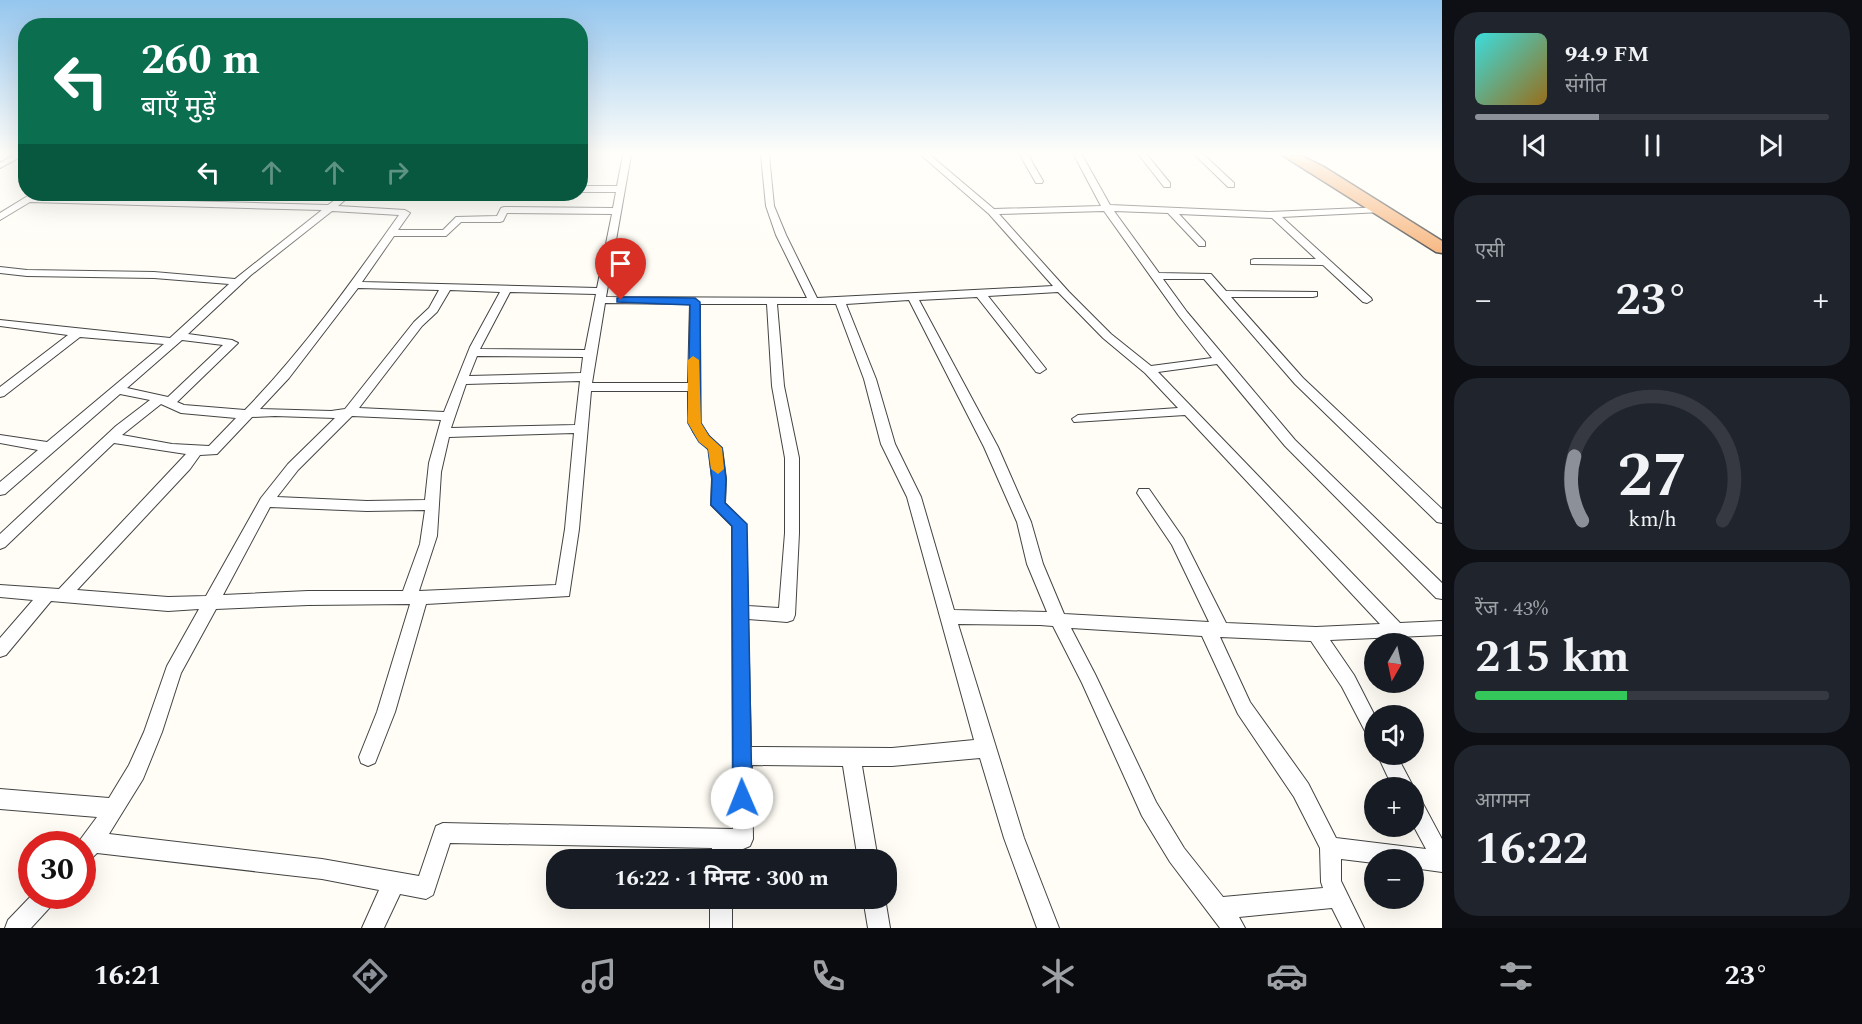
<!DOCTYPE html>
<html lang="hi">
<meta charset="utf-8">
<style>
body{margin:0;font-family:Spectral,"Noto Sans Devanagari",serif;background:#20242c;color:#f1f3f6;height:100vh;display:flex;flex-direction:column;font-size:22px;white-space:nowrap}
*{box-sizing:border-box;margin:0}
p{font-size:20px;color:#9ea1a6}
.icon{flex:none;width:33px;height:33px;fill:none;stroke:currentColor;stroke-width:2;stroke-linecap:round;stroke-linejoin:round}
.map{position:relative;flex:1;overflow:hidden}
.details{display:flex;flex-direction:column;gap:12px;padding:12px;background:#0d0f14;width:420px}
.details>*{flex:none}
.guide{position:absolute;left:18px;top:18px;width:570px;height:183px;border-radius:24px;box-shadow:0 6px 24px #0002;background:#0b6e4f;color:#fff;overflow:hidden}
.needle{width:39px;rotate:189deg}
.buttons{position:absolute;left:1364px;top:633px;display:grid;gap:12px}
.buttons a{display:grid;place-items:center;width:60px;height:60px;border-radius:50%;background:#171b24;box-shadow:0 6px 24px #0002;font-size:30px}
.speed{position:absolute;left:18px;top:831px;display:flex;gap:12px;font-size:30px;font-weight:700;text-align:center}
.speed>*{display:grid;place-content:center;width:78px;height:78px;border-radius:50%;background:#171b24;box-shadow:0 6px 24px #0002;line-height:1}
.speed .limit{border:9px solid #d22;background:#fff;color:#111}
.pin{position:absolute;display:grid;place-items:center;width:51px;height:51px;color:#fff;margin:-62px -26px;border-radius:50% 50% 50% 0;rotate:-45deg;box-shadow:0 0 6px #0007}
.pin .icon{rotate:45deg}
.me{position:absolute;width:66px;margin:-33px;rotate:359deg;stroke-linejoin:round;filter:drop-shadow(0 0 4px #0008)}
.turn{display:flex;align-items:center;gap:21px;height:126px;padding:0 24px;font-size:27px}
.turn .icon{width:78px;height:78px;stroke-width:2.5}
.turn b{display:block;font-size:42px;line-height:51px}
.lanes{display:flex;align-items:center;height:57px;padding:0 24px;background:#0003;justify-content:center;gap:30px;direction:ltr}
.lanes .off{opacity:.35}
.big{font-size:45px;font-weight:700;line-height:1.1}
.details .tile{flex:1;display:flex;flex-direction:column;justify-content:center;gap:9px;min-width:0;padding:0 21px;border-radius:24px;background:#20242c}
.details .dial{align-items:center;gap:0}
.dial svg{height:156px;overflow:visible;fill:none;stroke:#363941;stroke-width:7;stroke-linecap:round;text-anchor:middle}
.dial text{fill:#f1f3f6;stroke:none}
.song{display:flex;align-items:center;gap:18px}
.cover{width:72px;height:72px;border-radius:9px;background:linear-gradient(135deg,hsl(180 70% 55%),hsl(40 70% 35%))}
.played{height:6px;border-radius:3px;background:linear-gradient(90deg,#8c9099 35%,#363941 35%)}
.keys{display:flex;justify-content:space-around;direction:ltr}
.heat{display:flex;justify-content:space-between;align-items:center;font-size:33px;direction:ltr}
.charge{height:9px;border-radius:4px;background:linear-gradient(90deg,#34c759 43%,#363941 0)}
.trip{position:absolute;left:546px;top:849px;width:351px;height:60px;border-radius:24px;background:#171b24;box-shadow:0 6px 24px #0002;font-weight:700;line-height:60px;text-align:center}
.tab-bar{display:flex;height:96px;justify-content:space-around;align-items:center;background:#090b0e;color:#9ea1a6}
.tab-bar .icon{width:42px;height:42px}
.tab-bar .on{color:#8c9099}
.tab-bar b{font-size:27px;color:#f1f3f6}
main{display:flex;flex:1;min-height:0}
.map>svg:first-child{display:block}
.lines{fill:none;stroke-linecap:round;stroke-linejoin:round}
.street-casing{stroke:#444;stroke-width:2}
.highway-casing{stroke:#222;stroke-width:3}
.street{fill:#fff;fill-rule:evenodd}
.highway{fill:#f5a25d;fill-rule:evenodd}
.route{fill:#1a73e8;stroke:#114b97;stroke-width:1.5}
.slow{fill:#f59e0b}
</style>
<main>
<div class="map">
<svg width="1442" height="928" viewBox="0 0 1442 928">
<rect width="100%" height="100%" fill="#fffdf5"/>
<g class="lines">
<defs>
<path id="street" d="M14,155H24L0,168V163Z
M623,155H631L606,297L807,298L776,235L766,206L761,155H769L774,206L786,235L817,298L1053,286L989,214L921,155H930L994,209L1101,206L1074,155H1082L1110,205L1268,212L1384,207L1385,209L1381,212L1282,217L1371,298L1372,300L1367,303L1363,302L1323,265L1251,264V260L1254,259H1316L1272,218L1179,214L1205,242V246H1199L1168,213L1114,211L1159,273L1211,274L1226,291L1317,292V296L1313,297H1231L1303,378L1442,509V523L1437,522L1295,384L1204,279H1163L1187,312L1295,440L1442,583V599L1436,598L1285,446L1217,364L1158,372L1400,623L1442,621V635L1330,640L1354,675L1375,716L1374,740L1368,737L1342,687L1311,641L1220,637L1250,702L1308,783L1336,838L1426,849L1413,825V795L1420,798L1442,839V872L1413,868V860H1374V863L1341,859V881L1364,928H1342L1332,908L1239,917L1245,928H1220L1170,862L1142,816L1082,683L1053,626L1040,625L958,624L1024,838L1059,928H1037L1004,838L980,758L892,766H862L878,860H858L843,766L752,765L753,839L750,846L743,849H732V860H712V848L450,843L433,895L426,899L400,894L384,928H362L379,890L322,879L97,853L89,861L82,864V844H77L97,817L0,809V789L109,798L129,765L144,732L167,666L199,609L168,611L51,601L6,655L0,657V638L33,600L0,597V585L59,589L186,454L114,443L5,547L0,549V534L116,426L150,400L120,394L5,494L0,495V482L38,450L0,443V435L47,442L164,344L80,337L4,396L0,397V387L68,335L0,326V320L170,338L229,284L154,278L27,276L0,273V267L27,270L154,272L235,279L322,210L30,202L0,220V213L31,194H40L38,197L328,205L343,194H352L338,206L405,210L410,213L398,230H443L456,217L497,216L501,208L504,207L613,208L616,192H580V186H617ZM332,211L399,215C351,283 303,350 245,410L184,405L177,402L238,343L232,340L188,334L251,275ZM1104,211L1179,316L1212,358L1151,366L1111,334L1069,292L999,214ZM507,213L612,214L597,288L362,282L394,236H446L461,222H500L503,221ZM358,288L439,290L429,308L414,322L345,409L331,411L260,409L289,378ZM450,290L500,292L470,347L444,412L359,408L422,326L437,312ZM510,292L596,294L585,350L480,349ZM1058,292L1103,338L1145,373L1178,408L1078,415L1072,419L1074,422L1185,415L1380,624L1316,627L1226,623L1183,538L1149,489H1139L1137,493L1172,545L1209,622L1064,614L1043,564L1031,522L998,447L919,300L977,297L1036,372L1040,373L1046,369L988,296ZM909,300L984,447L1017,522L1027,564L1047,612L954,610L921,497L895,444L876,379L846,304ZM605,303L690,304L688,383H592ZM700,304H767L772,386L785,458V533L779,608L748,606L746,524L725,503L726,479L722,448L709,436L700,423ZM777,304H836L864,379L881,444L907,497L974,740L892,748L751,747L748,619L787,622L793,620L795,615L799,533V458L784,386ZM182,340L223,345L168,397L127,388ZM477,356L583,357L581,373L469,376ZM580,381L575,425L451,428L466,384ZM591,391H688C688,418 686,431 709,450L712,479L711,505L732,526L733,829L443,823L436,826L419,876L322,859L109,834L143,779L162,732L181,673L216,609L308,605L410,604L377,712L359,757L361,763L368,766L375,763L395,712L426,604L569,596L579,529ZM161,404L181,413L236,418L209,446L172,444L122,435ZM275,416L335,418L288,464L261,498L206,596L168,597L77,590L190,469L200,455L217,454L252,417ZM352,416L441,420L429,463L425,500L367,501L277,497L298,470ZM574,433L565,529L556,585L419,591L437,536L441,472L449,437ZM270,507L367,511L425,510L420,544L403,591H308L223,595ZM1071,628L1202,636L1238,714L1294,797L1320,848L1321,882L1323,888L1223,897L1184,848L1156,802L1095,674Z
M1020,155H1028L1043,181L1042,183H1036Z
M1139,155H1147L1170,183V187H1164Z
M1195,155H1204L1234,183V187H1228Z
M1377,754H1396L1414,788L1413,790V788H1393Z
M32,895L56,896L53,904L31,928H5L8,920Z
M710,898H732V928H710Z
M863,898H885L890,928H868Z"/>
<path id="highway" d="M1282,155H1300L1324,167L1442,241V253L1436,252Z"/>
</defs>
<use href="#street" class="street-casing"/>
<use href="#highway" class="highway-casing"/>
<use href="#street" class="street"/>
<use href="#highway" class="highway"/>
</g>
<linearGradient id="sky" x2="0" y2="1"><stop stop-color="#95c6ee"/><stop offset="0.54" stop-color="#fffefa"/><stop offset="1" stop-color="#fffefa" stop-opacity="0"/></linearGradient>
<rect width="1442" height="285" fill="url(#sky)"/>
<path class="route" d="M621,297L695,298L700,302L701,423L709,436L722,448L726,479L725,503L747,524L752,798L749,805L742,808L736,805L733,798L732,526L711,505L712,479L708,449L699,442L688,423L690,305L617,302V298Z"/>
<path class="slow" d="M693,356L699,360L701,423L709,436L722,448L724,469L718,474L711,469L708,449L699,442L688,423V360Z"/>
</svg>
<div class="buttons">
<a><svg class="needle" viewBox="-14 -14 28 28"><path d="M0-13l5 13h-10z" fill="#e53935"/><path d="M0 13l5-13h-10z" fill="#9ea1a6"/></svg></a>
<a><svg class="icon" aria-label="sound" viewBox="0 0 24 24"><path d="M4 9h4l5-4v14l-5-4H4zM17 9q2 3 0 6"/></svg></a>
<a>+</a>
<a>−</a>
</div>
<div class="speed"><div class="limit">30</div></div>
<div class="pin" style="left:621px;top:300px;background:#d93025"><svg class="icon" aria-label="arrive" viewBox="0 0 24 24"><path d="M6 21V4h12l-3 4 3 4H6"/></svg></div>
<svg class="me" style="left:742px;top:798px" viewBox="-20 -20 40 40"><circle r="19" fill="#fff"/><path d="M0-13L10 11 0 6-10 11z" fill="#1a73e8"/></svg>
<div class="trip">16:22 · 1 मिनट · 300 m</div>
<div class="guide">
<div class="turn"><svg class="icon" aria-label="left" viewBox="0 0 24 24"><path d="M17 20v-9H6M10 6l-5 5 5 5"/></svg><div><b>260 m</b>बाएँ मुड़ें</div></div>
<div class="lanes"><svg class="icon" aria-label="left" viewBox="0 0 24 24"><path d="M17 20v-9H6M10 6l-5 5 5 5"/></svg><svg class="icon off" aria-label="ahead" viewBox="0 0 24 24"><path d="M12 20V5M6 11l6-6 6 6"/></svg><svg class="icon off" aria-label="ahead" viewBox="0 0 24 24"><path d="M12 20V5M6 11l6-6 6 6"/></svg><svg class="icon off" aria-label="right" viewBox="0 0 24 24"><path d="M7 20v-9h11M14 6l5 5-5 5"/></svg></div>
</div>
</div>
<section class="details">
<div class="tile">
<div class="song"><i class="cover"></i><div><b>94.9 FM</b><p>संगीत</p></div></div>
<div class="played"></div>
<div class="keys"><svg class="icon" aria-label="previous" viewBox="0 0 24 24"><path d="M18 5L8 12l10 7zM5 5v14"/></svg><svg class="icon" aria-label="pause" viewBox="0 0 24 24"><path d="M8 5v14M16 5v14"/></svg><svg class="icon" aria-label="next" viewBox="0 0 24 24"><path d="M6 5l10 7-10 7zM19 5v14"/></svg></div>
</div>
<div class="tile"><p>एसी</p>
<div class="heat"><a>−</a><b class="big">23°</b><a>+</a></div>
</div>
<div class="tile dial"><svg viewBox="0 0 100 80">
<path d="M14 69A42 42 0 1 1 86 69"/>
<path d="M14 69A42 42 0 0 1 10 36" stroke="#8c9099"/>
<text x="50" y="56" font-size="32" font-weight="700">27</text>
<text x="50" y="72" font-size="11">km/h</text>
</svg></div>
<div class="tile"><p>रेंज · 43%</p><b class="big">215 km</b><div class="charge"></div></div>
<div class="tile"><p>आगमन</p><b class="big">16:22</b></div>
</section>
</main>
<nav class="tab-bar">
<b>16:21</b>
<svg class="icon on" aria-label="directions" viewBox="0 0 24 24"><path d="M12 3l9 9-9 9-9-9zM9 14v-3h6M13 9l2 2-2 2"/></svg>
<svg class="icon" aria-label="music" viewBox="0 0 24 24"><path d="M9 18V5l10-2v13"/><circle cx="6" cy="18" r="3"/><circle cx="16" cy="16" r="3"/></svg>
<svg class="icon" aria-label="phone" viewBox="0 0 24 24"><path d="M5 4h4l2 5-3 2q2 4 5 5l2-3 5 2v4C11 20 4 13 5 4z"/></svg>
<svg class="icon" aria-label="climate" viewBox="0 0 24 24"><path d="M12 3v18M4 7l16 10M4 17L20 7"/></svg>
<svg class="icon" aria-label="car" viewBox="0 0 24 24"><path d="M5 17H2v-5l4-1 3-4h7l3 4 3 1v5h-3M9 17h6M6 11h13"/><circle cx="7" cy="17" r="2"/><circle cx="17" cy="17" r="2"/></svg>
<svg class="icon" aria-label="filters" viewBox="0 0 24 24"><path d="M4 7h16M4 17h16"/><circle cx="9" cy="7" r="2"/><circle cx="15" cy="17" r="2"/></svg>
<b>23°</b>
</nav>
